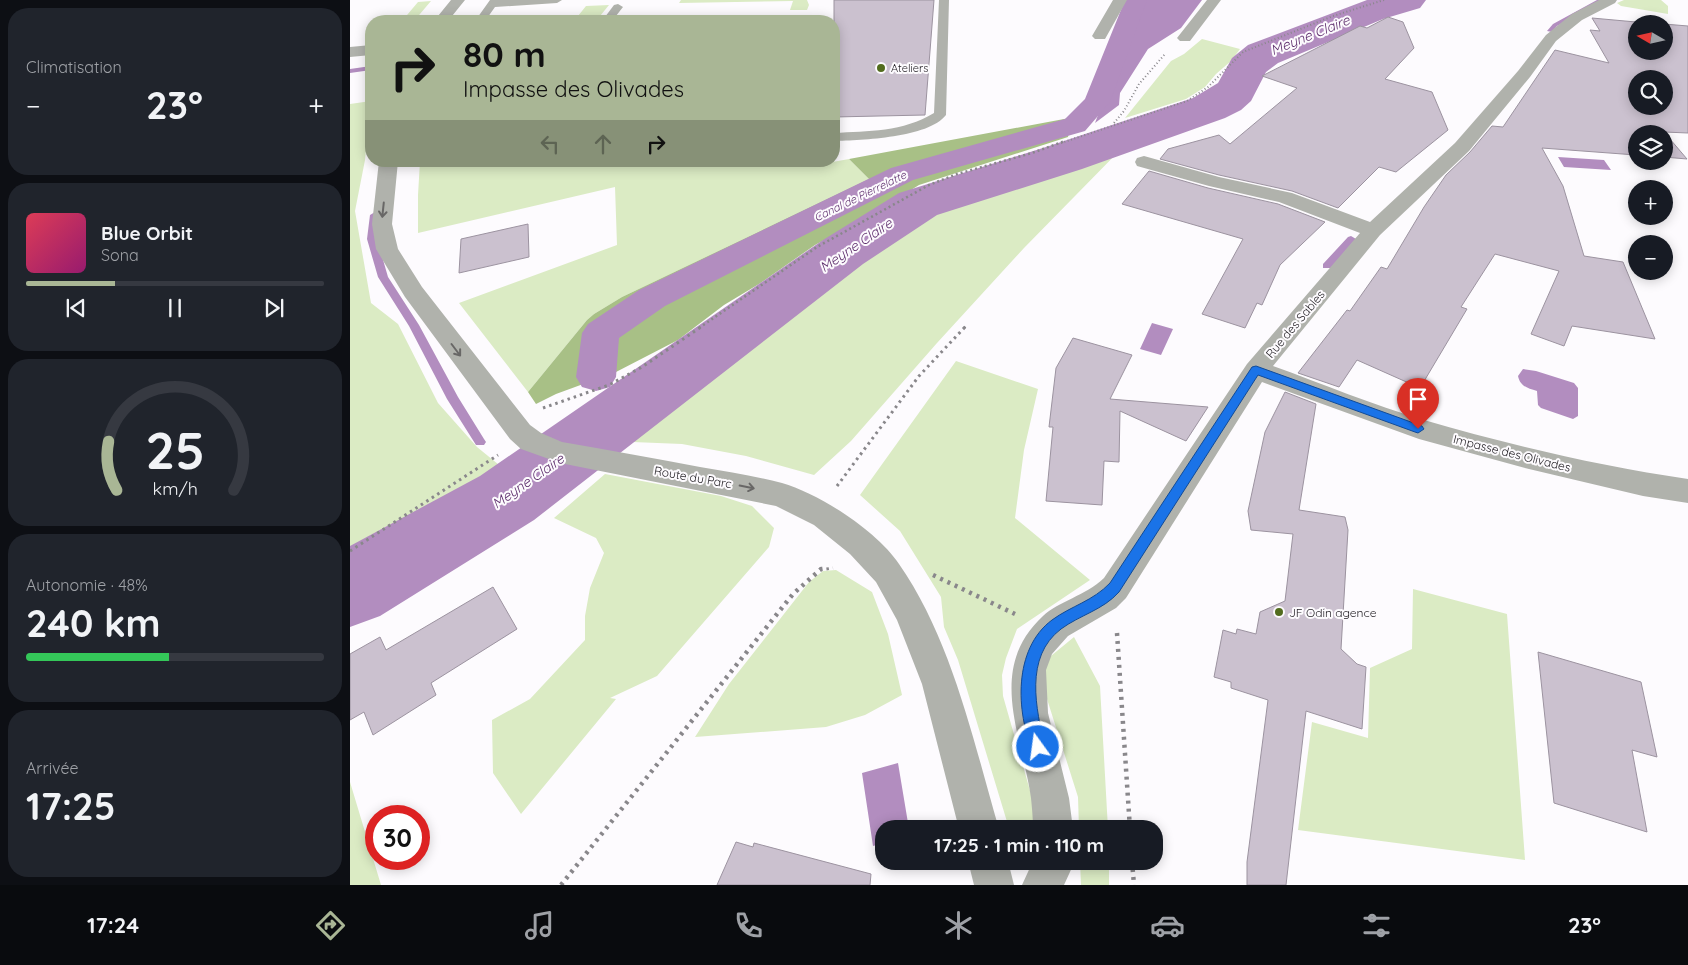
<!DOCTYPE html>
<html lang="fr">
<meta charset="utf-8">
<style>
body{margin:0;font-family:Quicksand,sans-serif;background:#20242c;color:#f1f3f6;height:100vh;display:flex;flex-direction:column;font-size:19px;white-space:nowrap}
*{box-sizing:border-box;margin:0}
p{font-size:16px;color:#9ea1a6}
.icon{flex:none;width:28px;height:28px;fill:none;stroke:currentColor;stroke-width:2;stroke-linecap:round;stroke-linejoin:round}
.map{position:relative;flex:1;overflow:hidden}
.details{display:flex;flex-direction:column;gap:8px;padding:8px;background:#0d0f14;width:350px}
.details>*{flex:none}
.hud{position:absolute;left:15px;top:15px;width:475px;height:152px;border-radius:20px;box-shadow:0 2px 12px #0003;background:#a9b695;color:#111;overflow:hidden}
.needle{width:32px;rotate:279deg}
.tools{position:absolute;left:1278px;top:15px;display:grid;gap:10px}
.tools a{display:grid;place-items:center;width:45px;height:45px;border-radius:50%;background:#171b24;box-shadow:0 2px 12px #0003;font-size:25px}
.speed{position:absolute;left:15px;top:805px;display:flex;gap:10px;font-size:25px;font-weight:700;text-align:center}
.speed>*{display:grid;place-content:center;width:65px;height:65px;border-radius:50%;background:#171b24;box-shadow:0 2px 12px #0003;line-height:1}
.speed .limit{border:8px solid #d22;background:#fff;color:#111}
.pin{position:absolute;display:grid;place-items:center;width:42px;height:42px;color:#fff;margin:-51px -21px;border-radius:50% 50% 50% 0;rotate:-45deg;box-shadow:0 0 5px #0007}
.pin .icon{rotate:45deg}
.me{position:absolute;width:55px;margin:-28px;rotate:346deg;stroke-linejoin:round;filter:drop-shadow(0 0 4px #0008)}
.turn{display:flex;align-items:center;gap:18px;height:105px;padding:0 15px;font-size:22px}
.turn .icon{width:65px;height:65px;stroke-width:2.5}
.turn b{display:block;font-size:35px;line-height:42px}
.lanes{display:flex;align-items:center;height:48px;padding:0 15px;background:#0003;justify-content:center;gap:25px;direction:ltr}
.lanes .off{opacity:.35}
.big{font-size:38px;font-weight:700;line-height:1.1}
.details .widget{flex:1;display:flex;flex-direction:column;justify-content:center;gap:8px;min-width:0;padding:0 18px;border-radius:20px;background:#20242c}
.details .dial{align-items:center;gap:0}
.dial svg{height:130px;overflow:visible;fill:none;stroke:#363941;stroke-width:7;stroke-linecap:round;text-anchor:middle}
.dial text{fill:#f1f3f6;stroke:none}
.song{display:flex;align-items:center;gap:15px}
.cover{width:60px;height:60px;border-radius:8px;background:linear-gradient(135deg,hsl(350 70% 55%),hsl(320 70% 35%))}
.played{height:5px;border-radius:2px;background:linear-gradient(90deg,#a9b695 30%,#363941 30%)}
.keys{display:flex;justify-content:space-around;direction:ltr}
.heat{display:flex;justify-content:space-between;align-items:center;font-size:28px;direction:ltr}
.charge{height:8px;border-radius:4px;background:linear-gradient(90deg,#34c759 48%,#363941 0)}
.trip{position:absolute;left:525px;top:820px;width:288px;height:50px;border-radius:20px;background:#171b24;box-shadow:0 2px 12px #0003;font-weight:700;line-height:50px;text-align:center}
.menu{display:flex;height:80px;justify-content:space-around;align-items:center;background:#090b0e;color:#9ea1a6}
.menu .icon{width:35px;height:35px}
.menu .active{color:#a9b695}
.menu b{font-size:22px;color:#f1f3f6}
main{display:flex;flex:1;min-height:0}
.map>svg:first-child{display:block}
.green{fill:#dbebc4}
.forest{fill:#a8c086}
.water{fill:#b28dbf}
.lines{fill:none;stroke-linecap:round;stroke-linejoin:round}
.stream{fill:#b28dbf;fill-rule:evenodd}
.canal{fill:#b28dbf;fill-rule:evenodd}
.river{fill:#b28dbf;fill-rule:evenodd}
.building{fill:#cbc1cf;stroke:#9c93a0;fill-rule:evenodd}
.path-far3{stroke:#89878b;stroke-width:2;stroke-dasharray:1 2.5;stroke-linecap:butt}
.path-far2{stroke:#89878b;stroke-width:2.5;stroke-dasharray:2 3;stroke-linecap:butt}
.path-far1{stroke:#89878b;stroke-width:3;stroke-dasharray:2.5 4;stroke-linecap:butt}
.path{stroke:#89878b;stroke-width:4.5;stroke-dasharray:3 5;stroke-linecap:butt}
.lane{fill:#b0b2ac;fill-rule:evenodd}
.street{fill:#b0b2ac;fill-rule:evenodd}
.oneway{stroke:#686766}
.route{fill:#1a73e8;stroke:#114b97}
.poi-dot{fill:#526c1e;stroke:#fdfbfe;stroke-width:2}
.labels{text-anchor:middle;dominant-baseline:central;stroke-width:4;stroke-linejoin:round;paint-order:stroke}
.far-poi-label{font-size:11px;fill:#1f1c21;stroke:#fdfbfe;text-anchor:start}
.far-water-label{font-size:11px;font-style:italic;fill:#5f306e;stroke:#fdfbfe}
.street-label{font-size:12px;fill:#1f1c21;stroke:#fdfbfe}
.poi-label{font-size:12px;fill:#1f1c21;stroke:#fdfbfe;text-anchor:start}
.water-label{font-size:14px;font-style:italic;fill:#5f306e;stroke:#fdfbfe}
</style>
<main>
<section class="details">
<div class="widget"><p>Climatisation</p>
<div class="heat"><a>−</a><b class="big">23°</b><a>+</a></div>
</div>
<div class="widget">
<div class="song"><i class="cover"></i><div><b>Blue Orbit</b><p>Sona</p></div></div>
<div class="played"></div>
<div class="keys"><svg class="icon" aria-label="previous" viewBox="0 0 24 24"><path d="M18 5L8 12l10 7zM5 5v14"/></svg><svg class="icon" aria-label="pause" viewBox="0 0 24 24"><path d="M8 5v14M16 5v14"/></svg><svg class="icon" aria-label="next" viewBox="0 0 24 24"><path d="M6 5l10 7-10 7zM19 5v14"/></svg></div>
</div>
<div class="widget dial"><svg viewBox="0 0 100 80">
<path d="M14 69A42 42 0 1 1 86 69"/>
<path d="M14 69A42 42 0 0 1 9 39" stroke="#a9b695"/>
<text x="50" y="56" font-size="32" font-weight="700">25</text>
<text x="50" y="72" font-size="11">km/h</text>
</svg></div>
<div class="widget"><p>Autonomie · 48%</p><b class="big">240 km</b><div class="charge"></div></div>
<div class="widget"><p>Arrivée</p><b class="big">17:25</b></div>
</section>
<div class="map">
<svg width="1338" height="885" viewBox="0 0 1338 885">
<rect width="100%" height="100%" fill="#fdfbfe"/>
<path class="green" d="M331,0H457L459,5L457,10H440L443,1L329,3Z
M1274,0H1311L1318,6V14L1271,6L1267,3Z
M81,1L64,21H52L68,2Z
M259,5L246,21H224L236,6Z
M852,39L890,49L881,61L866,74L855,87L836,99L775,118L821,61L834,54Z
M21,101L15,160L5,211L21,303L48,324L88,403L127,447L154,469L71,529L0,574V104Z
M775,145L674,248L587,343L501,441L464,475L396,456L332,444L258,441L333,378L463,285L545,229L599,202Z
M499,159L519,179L272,297L244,314L237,320L178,392L109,303L267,245L265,187L68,233V195L70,161H432L455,167Z
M606,361L688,389L674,450L665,518L740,580L667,629L656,658L652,675L653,696L691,829H662L658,825L608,660L594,627L591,597L550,531L510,495Z
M255,474L371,496L402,506L424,528L419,547L307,676L260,698L266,699L171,814L143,773L142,720L180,699L235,640V616L240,588L254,553L246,538L204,518Z
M486,570L522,592L538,634L552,695L515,715L476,727L345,737L379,684L459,582L473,571Z
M1063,589L1157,614L1175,860L948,830L962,722L1018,738L1020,668L1062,649Z
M724,637L750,686L758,829H729L728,797L691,680L696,660Z
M0,782L31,885H0Z
M730,861H759V885H731Z"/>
<path class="forest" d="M730,116L720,128L718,137L569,185L529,210L465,245L409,284L374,305L328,340L266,372L206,394L186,404L178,392L237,320L244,314L272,297L519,179L499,159Z"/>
<path class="water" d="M796,0H852L831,28L798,49L770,93L769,105L745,123L781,28Z
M1208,157L1254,160L1261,170L1214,167Z
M802,323L823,329L811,355L790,349Z
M1173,369L1186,371L1224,383L1228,388V416L1223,419L1191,408L1188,405L1187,391C1177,388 1170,386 1168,376Z
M177,464L215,472C193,498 162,511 134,528C89,555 45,583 0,610V577L160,480Z
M548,763L559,829H534V843L523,846L512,773Z"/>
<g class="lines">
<path class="stream" d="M1247,0H1255L1207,26L1202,32L1197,31L1203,24Z
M21,66V70L0,73V69Z
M25,212L30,215L27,239L38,277L69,325L108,397L134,439L136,442L134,445H126L97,399L59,326L28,277L17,239L20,215Z
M1001,236L1006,239L1004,241L981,268H973V264L998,237Z"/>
<path class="canal" d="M775,0H797L760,102L735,131L563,180L315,306L269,338L266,377L260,387L246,391L232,387L226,377L232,333L238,324L289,290L541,168L715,119L735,99Z"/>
<path class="river" d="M1017,0H1076L1070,8L1033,19L928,63L916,72L901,101L891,110L875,118L732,169L587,215L513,264L184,520L30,616L0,627V546L130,476L473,240L549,193L696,147L843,98L868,83L882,58L898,45Z"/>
</g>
<path class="building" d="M484,0H584L575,115L484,117Z
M1038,17L1053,22L1064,48L1035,79L1082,92L1098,130L1046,172L1029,167L988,208L942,191L869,175L810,159L818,149L869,135L880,144L947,88L912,76L1010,26L1017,28Z
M1242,18L1308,24H1286V51H1314V24L1338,26V133L1314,132L1337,159L1314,157V134H1286V155L1192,148L1213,186L1234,256L1273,262L1305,339L1222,326L1214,346L1181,334L1209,271L1145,254L1111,307L1117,309L1070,388L1007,360L989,387L948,373L997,310L1000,311L1031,267L1037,269L1074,207L1096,175L1120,152L1142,126L1153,127L1205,50L1259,63L1240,30L1250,31ZM1286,79H1314V106H1286Z
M799,171L858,188L928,204L975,222L930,265L912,305L907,303L895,328L852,314L893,239L772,204Z
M178,224L179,257L109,273L111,239Z
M723,338L782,355L760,399L858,407L836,441L770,411L769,462L754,461L752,505L696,501L703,427H699L706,368Z
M935,392L966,404L949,510L995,517L998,530L991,649L1007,664L1016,667L1012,729L956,711L936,885H897V862L918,700L881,688V682L864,677L873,630L886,634L887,629L906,634L910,612L935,601L943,534L901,530L898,511L915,432Z
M143,587L167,629L81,683L86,695L23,735L14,712L0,720V654L30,637L36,650Z
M1188,652L1291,682L1307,757L1282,750L1297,832L1204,803Z
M386,842L403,847L404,843L521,874L520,885H367Z"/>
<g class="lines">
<path class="path-far3" d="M764,123L774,111L789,84L815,54
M711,143L837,101L858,87L893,52L983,16L1034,0"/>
<path class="path-far2" d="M349,328L467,247L579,185L607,174L682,153L715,141
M614,328L617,325"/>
<path class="path-far1" d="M193,408L259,385L292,367L351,327
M487,486L569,376L615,327
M0,551L148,455
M470,570L483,568"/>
<path class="path" d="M583,575L665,614
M767,633L780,829
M782,861L784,885
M211,885L443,594L471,569H476"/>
<path class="lane" d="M140,0H212L207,3L145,7L135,21H125Z
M589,0H599L596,115C578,138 512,140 484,141V133C518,131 553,132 584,113Z
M268,4L273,7L262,21H252L264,5Z"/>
<path class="street" d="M101,0H115L98,21H84Z
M763,0H777L755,39H745L742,36Z
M857,0H871L840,41H830L827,38Z
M1249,0H1267L1265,3L1232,20L1206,41L1180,77L1119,151L1030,235L923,366C973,384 1023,405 1074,420C1160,445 1249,466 1338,479V503L1293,496L1179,469L1069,439L912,382L776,598L766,608L718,636L702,654L696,670L698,713L719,798L723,829H683C683,819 682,808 681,798C672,734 636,669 693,616C709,601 735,596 754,578L897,364L1010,233L929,202L859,186L787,166L785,162L787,158L794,156L869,177L942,193L1020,222L1105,143L1168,71L1196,35L1222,14Z
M21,45V55L0,57V47Z
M29,161H48L42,224L48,249L72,287L180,425L191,433L212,442C258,450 304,458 350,467C378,472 406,476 432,483C470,494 527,531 549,564C602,640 623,740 649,829H609L572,684L547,620L526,582L500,554L464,525L426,506L210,463L171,449L160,439L55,297L26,249L22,224Z
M618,861H658L664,885H624Z
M683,861H725L714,885H672Z"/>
</g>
<defs><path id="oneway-shaft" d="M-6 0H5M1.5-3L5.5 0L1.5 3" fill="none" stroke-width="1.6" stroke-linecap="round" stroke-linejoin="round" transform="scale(1.25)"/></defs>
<g class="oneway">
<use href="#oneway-shaft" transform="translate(33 210) rotate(96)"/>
<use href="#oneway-shaft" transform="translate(106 350) rotate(53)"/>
<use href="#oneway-shaft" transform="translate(397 487) rotate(11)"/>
</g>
<path class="route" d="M906,366L1072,426L1074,429L1068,433L1065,432L908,375L769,592C753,610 730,615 711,629C674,657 686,709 695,747L693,752L688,754L683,752C666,712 663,649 702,620C721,606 743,601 760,583L902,367Z"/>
<g class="poi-dot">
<circle cx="531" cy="68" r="5"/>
<circle cx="929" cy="612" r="5"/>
</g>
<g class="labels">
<g class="far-poi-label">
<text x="541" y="68">Ateliers</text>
</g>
<g class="far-water-label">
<text transform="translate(510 196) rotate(-26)">Canal de Pierrelatte</text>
</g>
<g class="street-label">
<text transform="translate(945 324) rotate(-50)">Rue des Sables</text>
<text transform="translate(1162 453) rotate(14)">Impasse des Olivades</text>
<text transform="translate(343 477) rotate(10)">Route du Parc</text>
</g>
<g class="poi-label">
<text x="939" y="612">JF Odin agence</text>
</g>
<g class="water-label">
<text transform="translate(960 35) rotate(-22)">Meyne Claire</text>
<text transform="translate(506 245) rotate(-34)">Meyne Claire</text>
<text transform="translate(178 481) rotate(-35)">Meyne Claire</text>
</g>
</g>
</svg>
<div class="tools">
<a><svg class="needle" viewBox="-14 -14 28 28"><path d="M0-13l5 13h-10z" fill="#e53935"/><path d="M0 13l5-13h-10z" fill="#9ea1a6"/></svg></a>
<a><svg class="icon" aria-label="search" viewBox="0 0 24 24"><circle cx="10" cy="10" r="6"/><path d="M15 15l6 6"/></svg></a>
<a><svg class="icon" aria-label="layers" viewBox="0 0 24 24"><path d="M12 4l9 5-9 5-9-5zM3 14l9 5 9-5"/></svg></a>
<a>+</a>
<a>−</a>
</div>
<div class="speed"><div class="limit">30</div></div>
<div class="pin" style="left:1068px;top:429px;background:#d93025"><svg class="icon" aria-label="arrive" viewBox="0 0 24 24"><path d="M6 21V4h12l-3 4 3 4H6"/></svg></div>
<svg class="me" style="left:688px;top:747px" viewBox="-20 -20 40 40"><circle r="17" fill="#1a73e8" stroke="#fff" stroke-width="3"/><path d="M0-11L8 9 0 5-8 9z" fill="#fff"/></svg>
<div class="trip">17:25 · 1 min · 110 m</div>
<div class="hud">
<div class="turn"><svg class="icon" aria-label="right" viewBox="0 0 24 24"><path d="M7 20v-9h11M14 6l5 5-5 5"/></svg><div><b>80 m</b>Impasse des Olivades</div></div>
<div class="lanes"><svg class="icon off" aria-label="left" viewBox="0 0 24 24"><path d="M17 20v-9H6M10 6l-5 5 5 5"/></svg><svg class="icon off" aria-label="ahead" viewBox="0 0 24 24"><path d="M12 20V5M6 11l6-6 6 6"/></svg><svg class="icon" aria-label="right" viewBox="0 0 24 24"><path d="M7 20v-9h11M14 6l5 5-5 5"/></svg></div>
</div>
</div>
</main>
<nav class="menu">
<b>17:24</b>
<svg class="icon active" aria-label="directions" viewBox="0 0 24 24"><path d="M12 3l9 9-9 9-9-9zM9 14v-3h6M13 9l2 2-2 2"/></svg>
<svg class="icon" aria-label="music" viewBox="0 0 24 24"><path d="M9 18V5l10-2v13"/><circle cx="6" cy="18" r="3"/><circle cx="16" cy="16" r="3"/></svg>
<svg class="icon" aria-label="phone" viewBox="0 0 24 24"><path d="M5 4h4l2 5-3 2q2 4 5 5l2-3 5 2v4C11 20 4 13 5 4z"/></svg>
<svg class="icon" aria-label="climate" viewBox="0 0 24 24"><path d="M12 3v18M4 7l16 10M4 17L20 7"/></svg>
<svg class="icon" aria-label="car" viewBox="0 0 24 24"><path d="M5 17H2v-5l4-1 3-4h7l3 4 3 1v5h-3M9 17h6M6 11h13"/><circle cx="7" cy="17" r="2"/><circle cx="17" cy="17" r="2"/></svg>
<svg class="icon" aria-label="filters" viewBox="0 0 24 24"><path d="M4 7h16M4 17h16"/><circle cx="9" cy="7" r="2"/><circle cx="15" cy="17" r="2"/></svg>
<b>23°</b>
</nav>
